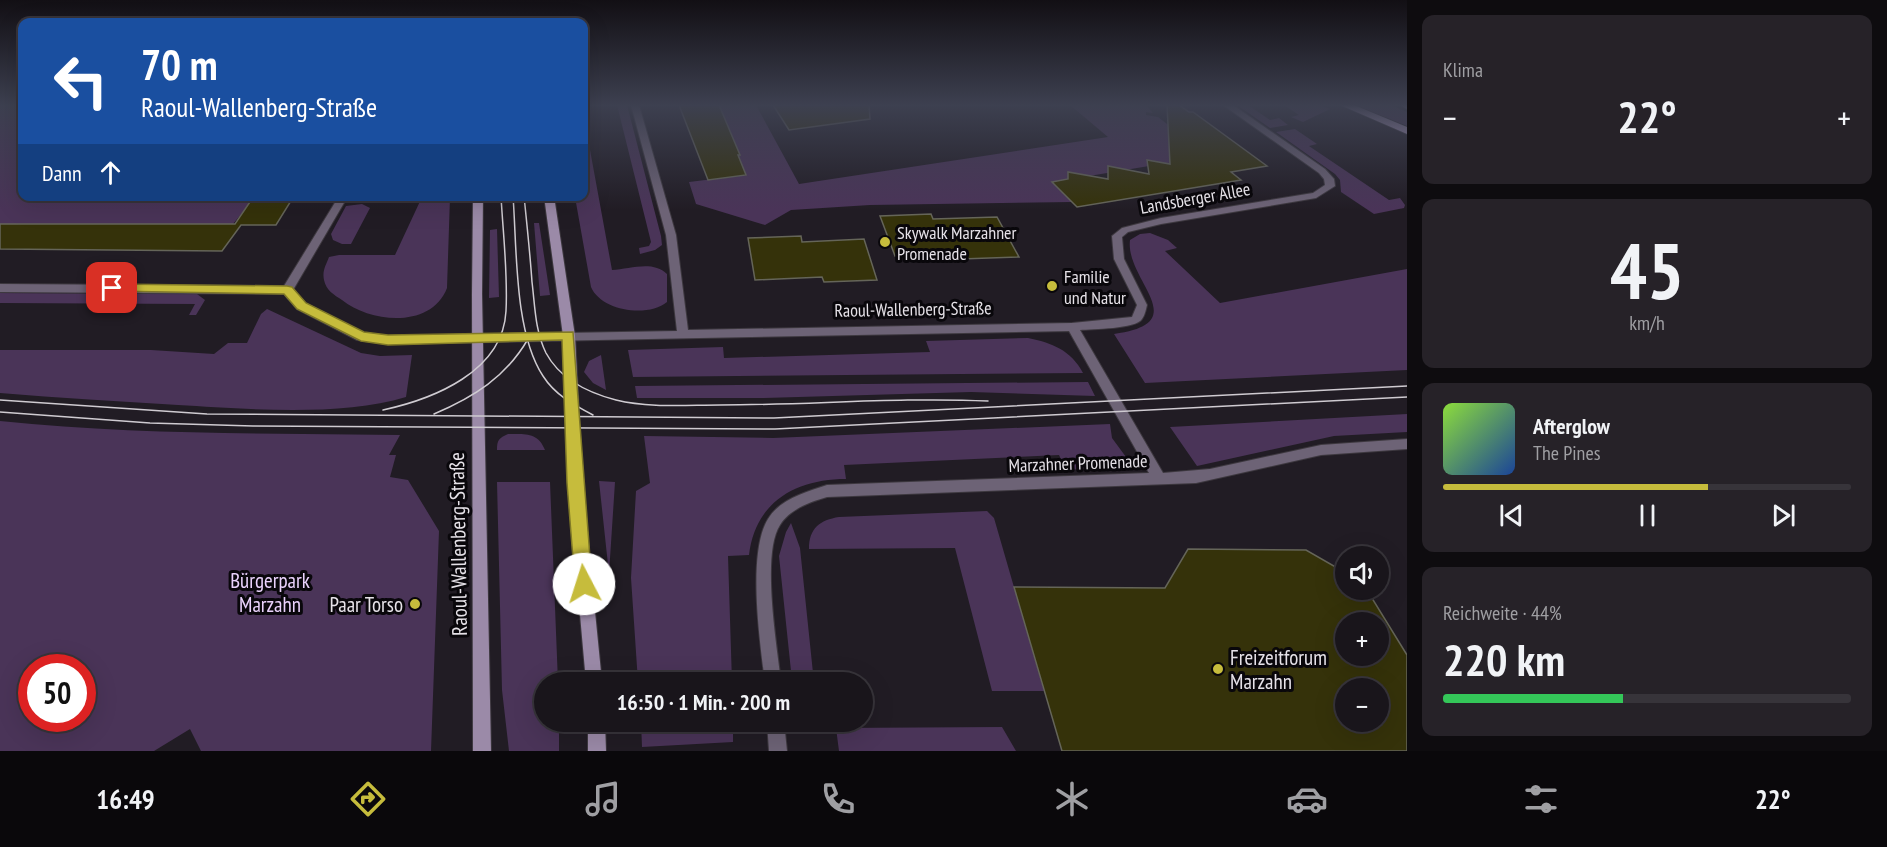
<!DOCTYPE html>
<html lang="de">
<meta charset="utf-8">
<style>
body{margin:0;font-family:"PT Sans Narrow",sans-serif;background:#262228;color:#f1f3f6;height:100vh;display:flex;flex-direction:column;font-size:22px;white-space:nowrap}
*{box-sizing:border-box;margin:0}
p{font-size:20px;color:#9f9fa3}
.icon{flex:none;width:33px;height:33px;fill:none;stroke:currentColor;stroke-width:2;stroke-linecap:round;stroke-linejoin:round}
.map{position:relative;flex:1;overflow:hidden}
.drawer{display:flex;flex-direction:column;gap:15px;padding:15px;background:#0e0c0f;width:480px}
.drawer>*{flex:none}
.banner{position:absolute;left:18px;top:18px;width:570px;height:183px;border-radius:12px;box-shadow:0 6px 24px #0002,0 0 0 2px #37343a;background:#1a4fa0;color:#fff;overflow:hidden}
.controls{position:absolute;left:1335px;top:546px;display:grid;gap:12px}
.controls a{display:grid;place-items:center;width:54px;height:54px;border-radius:50%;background:#19151b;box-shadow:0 6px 24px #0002,0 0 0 2px #37343a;font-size:30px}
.speed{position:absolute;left:18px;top:654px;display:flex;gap:12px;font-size:30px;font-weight:700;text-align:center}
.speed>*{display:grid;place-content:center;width:78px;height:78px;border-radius:50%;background:#19151b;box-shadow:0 6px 24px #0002,0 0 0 2px #37343a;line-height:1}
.speed .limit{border:9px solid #d22;background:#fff;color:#111}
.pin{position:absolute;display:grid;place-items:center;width:51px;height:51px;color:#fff;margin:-26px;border-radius:12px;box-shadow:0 3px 9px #0006}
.me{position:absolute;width:66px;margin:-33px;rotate:355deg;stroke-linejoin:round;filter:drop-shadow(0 0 4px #0008)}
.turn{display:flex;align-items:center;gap:21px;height:126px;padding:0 24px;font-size:27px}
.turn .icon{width:78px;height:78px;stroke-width:2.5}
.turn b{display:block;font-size:42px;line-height:51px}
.then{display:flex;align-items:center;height:57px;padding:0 24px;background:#0003;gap:12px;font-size:22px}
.big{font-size:45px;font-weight:700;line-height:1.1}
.drawer .tile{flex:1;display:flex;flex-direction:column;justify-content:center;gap:9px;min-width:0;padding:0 21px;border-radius:12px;background:#262228}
.drawer .dial{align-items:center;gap:0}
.dial b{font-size:78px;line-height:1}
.song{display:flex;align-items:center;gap:18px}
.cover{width:72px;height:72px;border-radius:9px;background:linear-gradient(135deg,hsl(90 70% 55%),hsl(220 70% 35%))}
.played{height:6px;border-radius:3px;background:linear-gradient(90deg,#c6bc3c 65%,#37343a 65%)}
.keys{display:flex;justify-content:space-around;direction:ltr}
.heat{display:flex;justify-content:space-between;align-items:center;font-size:33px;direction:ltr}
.charge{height:9px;border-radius:4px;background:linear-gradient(90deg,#34c759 44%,#37343a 0)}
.trip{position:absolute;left:534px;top:672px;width:339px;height:60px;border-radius:30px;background:#19151b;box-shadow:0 6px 24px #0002,0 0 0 2px #37343a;font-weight:700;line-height:60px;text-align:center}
.tabs{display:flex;height:96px;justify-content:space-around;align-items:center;background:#0a080b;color:#9f9fa3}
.tabs .icon{width:42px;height:42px}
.tabs .selected{color:#c6bc3c}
.tabs b{font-size:27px;color:#f1f3f6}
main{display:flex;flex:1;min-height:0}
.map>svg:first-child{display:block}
.green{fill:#4a3458;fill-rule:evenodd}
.building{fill:#35320a;stroke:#656559;stroke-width:1.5;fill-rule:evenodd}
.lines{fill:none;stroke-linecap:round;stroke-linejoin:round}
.street-casing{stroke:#3d383f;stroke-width:2}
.secondary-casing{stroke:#3d383f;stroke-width:2}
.primary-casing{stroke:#3d383f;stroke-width:1}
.street{fill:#6d6376;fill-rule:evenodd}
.secondary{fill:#9b8aa8;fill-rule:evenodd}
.primary{fill:#bfa8d0;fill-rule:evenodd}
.tram{stroke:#cfcbd1;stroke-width:1.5}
.route{fill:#c6bc3c;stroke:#817a27;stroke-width:1.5}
.poi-dot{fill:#c6bc3c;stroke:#09070b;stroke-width:2}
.labels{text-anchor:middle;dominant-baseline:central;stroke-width:6;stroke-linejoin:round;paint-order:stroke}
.street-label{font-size:18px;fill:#e6e2e8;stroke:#09070b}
.poi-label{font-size:18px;fill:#e6e2e8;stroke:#09070b;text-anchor:start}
.near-street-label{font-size:21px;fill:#e6e2e8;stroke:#09070b}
.near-park-label{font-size:21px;fill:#ead2fc;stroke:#09070b}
.near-poi-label{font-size:21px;fill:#e6e2e8;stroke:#09070b;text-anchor:end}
</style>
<main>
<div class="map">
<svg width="1407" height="751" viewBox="0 0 1407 751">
<rect width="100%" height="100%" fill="#211c24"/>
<path class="green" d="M0,105H22V196L254,197L246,212L242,213L233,224H0Z
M617,105H627L661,236L662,245L655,250L640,254L639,248L649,246L651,242Z
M719,105H756L799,184L1108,137L1070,105H1146L1153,113L1146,112V115L1158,117L1176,131L1168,130L1188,160L1155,165L1154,161L1148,160L1149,166L1053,182L1072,202L870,205L791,210L765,225L696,204L689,182L746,175L736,155H740Z
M1237,105H1248L1270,120L1279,118L1288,125L1270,128Z
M1284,105H1320L1330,109L1303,122L1291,117L1299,115Z
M1355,105H1391L1407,112V126Z
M584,117L612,270C630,269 653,260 667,274V302C648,318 601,311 591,287L575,197L584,196Z
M1295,129L1317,144L1309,146L1389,200L1400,198L1405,205L1404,208L1374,214L1341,192L1340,180L1335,174L1276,132Z
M422,197H450L447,288C431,329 371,323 342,300C334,295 326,290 324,280C322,271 326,265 329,257L339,255H395Z
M362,204L370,208L351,244H342L333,240L331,234L346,206Z
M534,223H539L550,295L540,296Z
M497,229L499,297L489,298L490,230Z
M1150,233L1168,240L1177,248L1165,251L1220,303L1407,269V370L1145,383L1114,334C1196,323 1125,281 1130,240L1140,234Z
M0,293L188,294H197L205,300L196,315H189L195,304L0,303Z
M267,309L361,353L380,356L412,355L406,397C340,417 247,409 178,405C119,401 59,398 0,393V350H151L214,354L228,343H247L261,314Z
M1028,338C1052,343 1071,350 1083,373L633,377L628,350L723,347L724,358L930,352L926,341Z
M601,355L606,390L593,383L584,372L589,361Z
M1088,382L1095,396L971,392L764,398H637L635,386Z
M1407,414V432L1334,436L1197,466L1170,427Z
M0,421C133,435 267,433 400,435L389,455H396L390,477L408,480L439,531L431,751H201L190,729L154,751H0ZM32,668H82V718H32Z
M1110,424L1112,438L1126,457L1113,467L1066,470L1059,455L844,465L846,479C796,479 755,502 749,555L728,556L732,682H638L631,578L636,491L650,483L644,436L773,438Z
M508,434C525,434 538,432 545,450H497C497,440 499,438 508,434Z
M599,481L615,482L609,574Z
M497,482H550L558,682H544V722H559V751H509L502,690Z
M987,511L994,518L1044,691H992L955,548L809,549C809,528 820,520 839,517Z
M791,523L800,548L813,673L791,671L779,556L786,532Z
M641,722H733V742L642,747Z
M1002,727L1016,751H839L836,728Z"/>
<path class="building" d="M679,105H719L740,155H738L746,175L708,180Z
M773,105H869L870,119L789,130Z
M1167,105H1179L1189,112H1193L1267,166L1231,172L1241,180L1077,207L1052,182L1068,179V172L1108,179V166L1149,174L1147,160L1170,164Z
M254,196H294L276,225H241L222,251L0,249V224H235Z
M931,214L933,219L997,217L1019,257L961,259L959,253L895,256L880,216Z
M801,236L802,242L864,239L877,280L824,282L822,277L755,280L748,238Z
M1188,549L1306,550L1346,573V590H1367L1407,655V751H1062L1014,587L1165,588ZM1346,622H1378V656H1346ZM1346,688H1378V722H1346Z"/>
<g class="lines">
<defs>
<path id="street" d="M631,105H639L676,235L688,330L1072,323L1132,317L1137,305L1114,259L1112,236L1122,228L1161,218L1313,193L1325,185L1324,179L1319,173L1223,105H1233L1325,169L1334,179L1335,186L1316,198L1161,224L1128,232L1122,237L1124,259L1147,305C1146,309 1145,315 1142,319C1136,329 1092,329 1080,330L1163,473L1210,469L1321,445L1407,439V449L1321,455L1196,483L827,497C810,502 790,509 780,525C761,554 777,646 781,682H765C760,643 747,553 768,519C780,499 806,492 827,485L1149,473L1069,331L388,344L357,340L297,309L284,294L0,292V284L284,286L339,196H348L293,290L305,303L363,333L388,336L677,331L666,235Z
M767,722H784L787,751H769Z"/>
<path id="secondary" d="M473,196H483L482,294L491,751H473L472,294Z
M544,196H554L575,336L583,491L602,682H586L569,491L563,336Z
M588,722H605L606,751H588Z"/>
<path id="primary" d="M1340,105H1354L1407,127V134Z
M1400,105H1407V109Z"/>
</defs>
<use href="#street" class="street-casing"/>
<use href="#secondary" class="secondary-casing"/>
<use href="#primary" class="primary-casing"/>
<use href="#street" class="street"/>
<use href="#secondary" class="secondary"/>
<use href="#primary" class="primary"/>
<path class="tram" d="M513,196C517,248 514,332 543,376C555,395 574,405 593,415
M524,196C527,225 530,253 532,282C535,306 535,331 546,353C560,379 589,393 616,400C649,408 685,405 720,405C809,405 899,397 988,401
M0,400L207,414L774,418L1407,386
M383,410C433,399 503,372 506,311C508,273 503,234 501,196
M0,412L150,423L253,426L775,429L1407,397
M434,414C474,397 506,377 528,339"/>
</g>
<linearGradient id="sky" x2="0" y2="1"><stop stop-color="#120f14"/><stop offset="0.5" stop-color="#3d4050"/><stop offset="1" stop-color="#3d4050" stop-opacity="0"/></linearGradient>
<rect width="1407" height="210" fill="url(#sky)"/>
<path class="route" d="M112,284L287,286L292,287L306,303L364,332L388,335L573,332L592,584L590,590L584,592L577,590L575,584L567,483L562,340L388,345L361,341L297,309L284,294L108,291V285Z"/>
<g class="poi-dot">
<circle cx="885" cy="242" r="6"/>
<circle cx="1052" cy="286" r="6"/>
<circle cx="415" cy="604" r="6"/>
<circle cx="1218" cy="669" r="6"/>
</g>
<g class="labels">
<g class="street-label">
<text transform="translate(1195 198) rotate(-10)">Landsberger Allee</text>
<text transform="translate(913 309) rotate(-1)">Raoul-Wallenberg-Straße</text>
<text transform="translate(1078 463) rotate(-2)">Marzahner Promenade</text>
</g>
<g class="poi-label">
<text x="897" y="232">Skywalk Marzahner<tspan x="897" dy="21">Promenade</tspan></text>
<text x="1064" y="276">Familie<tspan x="1064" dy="21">und Natur</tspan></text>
</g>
<g class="near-street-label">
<text transform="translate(458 544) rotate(-91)">Raoul-Wallenberg-Straße</text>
</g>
<g class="near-park-label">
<text x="270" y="580">Bürgerpark<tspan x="270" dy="24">Marzahn</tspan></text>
</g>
<g class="near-poi-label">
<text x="403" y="604">Paar Torso</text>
<text x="1230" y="657" text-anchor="start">Freizeitforum<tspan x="1230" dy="24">Marzahn</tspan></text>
</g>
</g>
</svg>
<div class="controls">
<a><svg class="icon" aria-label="sound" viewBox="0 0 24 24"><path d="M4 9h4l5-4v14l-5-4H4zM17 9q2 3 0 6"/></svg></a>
<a>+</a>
<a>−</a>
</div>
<div class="speed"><div class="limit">50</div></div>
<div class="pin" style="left:112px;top:288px;background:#d93025"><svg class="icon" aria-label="arrive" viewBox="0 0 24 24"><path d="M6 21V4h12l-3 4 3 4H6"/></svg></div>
<svg class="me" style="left:584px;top:584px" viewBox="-20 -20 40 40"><circle r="19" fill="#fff"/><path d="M0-13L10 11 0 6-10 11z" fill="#c6bc3c"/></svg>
<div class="trip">16:50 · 1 Min. · 200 m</div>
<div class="banner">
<div class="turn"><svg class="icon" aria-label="left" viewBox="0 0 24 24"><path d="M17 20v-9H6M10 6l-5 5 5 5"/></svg><div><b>70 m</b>Raoul-Wallenberg-Straße</div></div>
<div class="then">Dann<svg class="icon" aria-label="ahead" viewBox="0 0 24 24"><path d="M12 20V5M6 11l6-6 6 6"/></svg></div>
</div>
</div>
<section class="drawer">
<div class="tile"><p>Klima</p>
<div class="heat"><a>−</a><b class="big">22°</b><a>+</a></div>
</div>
<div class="tile dial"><b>45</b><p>km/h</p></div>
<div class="tile">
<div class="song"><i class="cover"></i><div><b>Afterglow</b><p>The Pines</p></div></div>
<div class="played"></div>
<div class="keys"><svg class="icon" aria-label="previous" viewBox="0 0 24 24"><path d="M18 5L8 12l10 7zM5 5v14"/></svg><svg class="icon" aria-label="pause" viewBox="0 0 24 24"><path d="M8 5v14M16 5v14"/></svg><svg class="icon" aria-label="next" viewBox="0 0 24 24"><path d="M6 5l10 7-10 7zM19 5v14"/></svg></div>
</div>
<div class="tile"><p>Reichweite · 44%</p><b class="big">220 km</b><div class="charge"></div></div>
</section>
</main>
<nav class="tabs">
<b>16:49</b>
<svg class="icon selected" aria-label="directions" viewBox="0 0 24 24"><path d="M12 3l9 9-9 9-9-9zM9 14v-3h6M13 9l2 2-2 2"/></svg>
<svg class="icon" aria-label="music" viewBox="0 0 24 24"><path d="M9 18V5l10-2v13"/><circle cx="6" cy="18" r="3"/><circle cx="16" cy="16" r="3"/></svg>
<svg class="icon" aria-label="phone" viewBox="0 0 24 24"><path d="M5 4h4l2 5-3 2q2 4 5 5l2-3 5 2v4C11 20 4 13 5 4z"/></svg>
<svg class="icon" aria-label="climate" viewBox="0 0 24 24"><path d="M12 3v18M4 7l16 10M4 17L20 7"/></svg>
<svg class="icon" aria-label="car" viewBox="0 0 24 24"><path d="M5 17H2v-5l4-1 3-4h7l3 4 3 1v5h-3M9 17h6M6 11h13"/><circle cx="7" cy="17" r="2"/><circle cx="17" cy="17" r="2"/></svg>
<svg class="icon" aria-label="filters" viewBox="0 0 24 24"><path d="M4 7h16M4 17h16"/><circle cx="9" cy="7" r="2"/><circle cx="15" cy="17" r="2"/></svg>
<b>22°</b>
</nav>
